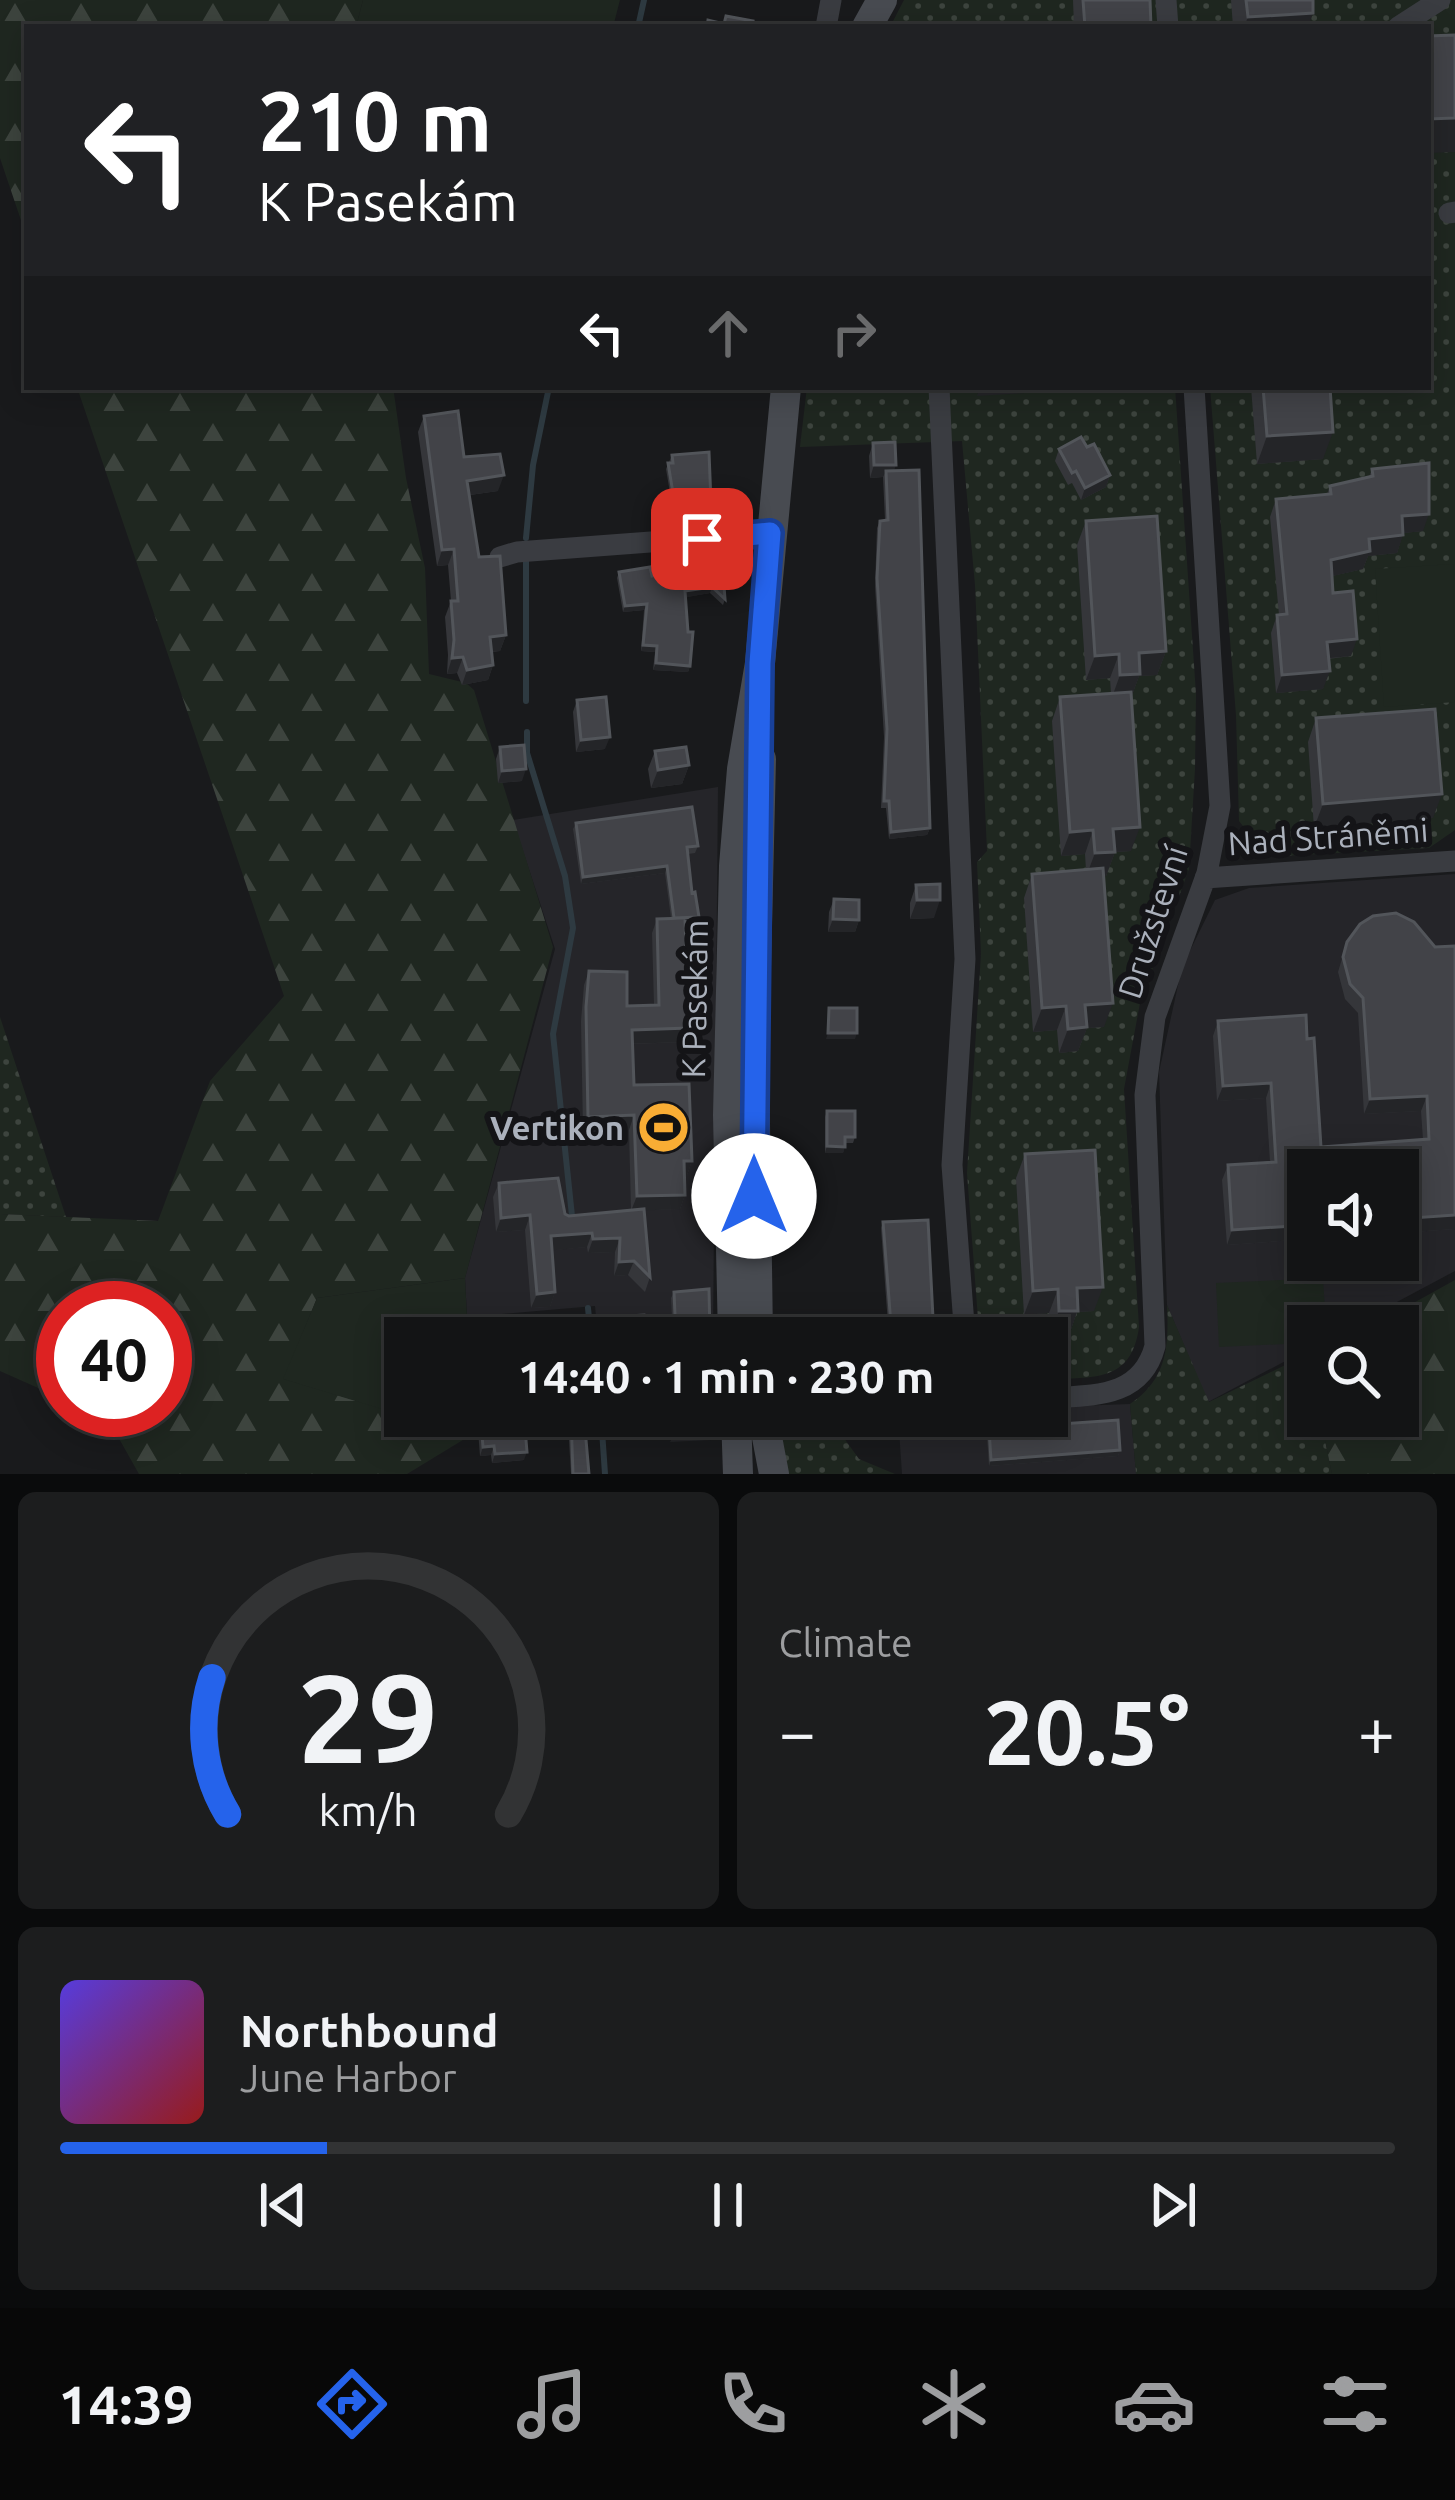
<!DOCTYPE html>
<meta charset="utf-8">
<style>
body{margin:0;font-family:Ubuntu,sans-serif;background:#1c1d1e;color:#f1f3f6;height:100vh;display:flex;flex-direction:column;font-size:45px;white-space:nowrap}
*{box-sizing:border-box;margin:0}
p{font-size:39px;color:#9d9ea0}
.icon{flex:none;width:66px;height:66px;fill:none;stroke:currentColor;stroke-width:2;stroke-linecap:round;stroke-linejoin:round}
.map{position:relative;height:1474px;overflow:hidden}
.details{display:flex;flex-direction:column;gap:18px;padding:18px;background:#0a0b0c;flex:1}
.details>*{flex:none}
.top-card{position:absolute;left:24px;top:24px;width:1407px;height:366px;border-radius:0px;box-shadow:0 6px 30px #0003,0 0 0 3px #323334;background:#202124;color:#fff;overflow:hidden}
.fabs{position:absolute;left:1287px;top:1149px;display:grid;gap:24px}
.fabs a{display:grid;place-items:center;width:132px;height:132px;border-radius:0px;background:#131415;box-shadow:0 6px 30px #0003,0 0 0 3px #323334;font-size:60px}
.speed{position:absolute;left:36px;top:1281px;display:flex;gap:24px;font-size:60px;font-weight:700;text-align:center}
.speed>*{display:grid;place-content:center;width:156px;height:156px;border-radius:50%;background:#131415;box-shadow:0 6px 30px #0003,0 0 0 3px #323334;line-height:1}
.speed .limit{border:18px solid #d22;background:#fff;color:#111}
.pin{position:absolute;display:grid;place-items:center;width:102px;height:102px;color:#fff;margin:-51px;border-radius:24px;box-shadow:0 6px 18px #0006}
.me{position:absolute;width:132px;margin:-66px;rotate:0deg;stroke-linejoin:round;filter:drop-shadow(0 0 9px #0008)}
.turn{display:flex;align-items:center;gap:42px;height:252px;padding:0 36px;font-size:54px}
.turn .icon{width:156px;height:156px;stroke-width:2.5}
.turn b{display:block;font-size:84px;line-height:102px}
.lanes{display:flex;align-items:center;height:114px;padding:0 36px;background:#0003;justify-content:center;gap:60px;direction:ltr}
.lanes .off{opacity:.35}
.big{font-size:90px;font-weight:700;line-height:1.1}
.details .card{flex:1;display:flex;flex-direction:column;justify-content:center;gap:18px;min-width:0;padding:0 42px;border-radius:18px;background:#1c1d1e}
.details .dial{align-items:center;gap:0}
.dial svg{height:312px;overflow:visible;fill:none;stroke:#323334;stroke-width:7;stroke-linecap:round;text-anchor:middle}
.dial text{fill:#f1f3f6;stroke:none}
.song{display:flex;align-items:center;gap:36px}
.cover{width:144px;height:144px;border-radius:18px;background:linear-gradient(135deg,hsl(250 70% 55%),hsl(0 70% 35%))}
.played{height:12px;border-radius:6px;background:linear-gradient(90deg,#2563eb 20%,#323334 20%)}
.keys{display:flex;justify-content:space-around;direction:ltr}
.heat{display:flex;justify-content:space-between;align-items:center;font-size:66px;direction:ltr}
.details .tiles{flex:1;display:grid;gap:18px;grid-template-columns:1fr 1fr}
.card:last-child{grid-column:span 2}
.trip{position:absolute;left:384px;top:1317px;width:684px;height:120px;border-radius:0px;background:#131415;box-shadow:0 6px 30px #0003,0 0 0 3px #323334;font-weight:700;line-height:120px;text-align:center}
.dock{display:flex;height:192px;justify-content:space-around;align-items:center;background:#080808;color:#9d9ea0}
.dock .icon{width:84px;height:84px}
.dock .current{color:#2563eb}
.dock b{font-size:54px;color:#f1f3f6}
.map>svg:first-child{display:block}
.built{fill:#252529;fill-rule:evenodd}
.grass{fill:url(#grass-dots)}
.forest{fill:url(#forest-firs)}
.green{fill:#1f2720}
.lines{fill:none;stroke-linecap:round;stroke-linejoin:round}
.stream{stroke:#2e3a41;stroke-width:6}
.street{stroke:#3a3c41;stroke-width:21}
.secondary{stroke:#484b51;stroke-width:30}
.wall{fill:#35363a}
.shaded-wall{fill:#242528}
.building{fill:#424348;stroke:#52555a;stroke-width:3}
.route-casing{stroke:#184099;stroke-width:30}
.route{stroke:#2563eb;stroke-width:21}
.labels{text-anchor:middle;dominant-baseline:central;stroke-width:12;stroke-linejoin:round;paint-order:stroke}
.street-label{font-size:33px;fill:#abb1bc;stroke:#141417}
.poi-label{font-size:33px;font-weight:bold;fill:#abb1bc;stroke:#141417;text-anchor:end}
</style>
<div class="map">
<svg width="1455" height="1474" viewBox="0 0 1455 1474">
<defs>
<pattern id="grass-dots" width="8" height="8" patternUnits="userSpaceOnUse" patternTransform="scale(3)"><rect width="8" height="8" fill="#1f2720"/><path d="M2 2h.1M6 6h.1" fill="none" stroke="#3d443e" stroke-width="1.8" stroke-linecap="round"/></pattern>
<pattern id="forest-firs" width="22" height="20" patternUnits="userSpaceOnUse" patternTransform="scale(3)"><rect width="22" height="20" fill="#1f2720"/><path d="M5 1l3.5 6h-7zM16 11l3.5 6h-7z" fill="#3d443e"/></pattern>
</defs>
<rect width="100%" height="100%" fill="#191a1c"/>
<path class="built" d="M718,787L713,1338H598L595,1306L467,1317L465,1278L555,949L513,820Z
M1455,874V1271L1352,1326H1308V1349L1208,1402L1167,1305L1159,1072L1182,967L1215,900L1249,888ZM1308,1170H1398V1260H1308Z
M1130,1404L1136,1474H902L898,1416H1047V1407Z"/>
<path class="grass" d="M904,0H1455V830L1429,848L1282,856L1255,841L1239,821L1236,715L1210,387H1428V27H890Z
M807,387H1175L1196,694L1195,769L1189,869L1140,1003L1124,1089L1139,1327C1131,1384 1093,1376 1047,1380V1338H982L978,1319L967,1173L981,954L977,862L987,851L975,585L962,441L800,447Z
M0,1017L66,1217L0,1214Z
M1167,1305L1209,1402L1308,1354V1416H1320L1332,1474H1136L1130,1404C1167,1379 1169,1347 1167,1305Z
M775,1416H828L859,1459L895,1474H786Z"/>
<path class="forest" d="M0,0H363L356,27H27V238L0,158Z
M77,387H393L406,478L425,568L429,674L466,683L474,690L553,947L465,1278L317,1298L284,1379L471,1435L407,1474H139L108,1419L87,1410H165V1308H63V1399L0,1371V1214L158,1221L210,1081L284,996Z
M1455,1280V1474H1332L1320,1416H1398V1326H1372Z"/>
<path class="green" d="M363,0H620L613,27H356Z
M1453,564L1455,702L1384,707L1375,569Z
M465,1278L468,1338H405V1416L283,1379L317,1298Z
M1323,1278L1326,1326H1308V1343L1219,1347L1216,1283Z"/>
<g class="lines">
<path class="stream" d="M638,27L644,0
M526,538L533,465L549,387
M526,556V701
M527,732V753L565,876L573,928L553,1034L572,1216
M588,1308L591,1338
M601,1416L605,1474"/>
<path class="street" d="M1166,0L1168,27
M826,27L831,0
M1398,27L1440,0
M1449,213L1455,212
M939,387L965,959L952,1165L965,1338
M500,557L517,552L770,533
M1205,878L1455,861
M1047,1398C1092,1395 1141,1399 1155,1346L1145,1095L1155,1017L1207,873L1220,806L1194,387"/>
<path class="secondary" d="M867,27L882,0
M733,1338L728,1115L734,866L742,769L760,663L786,387
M758,1338L754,1051L761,759
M736,1416L738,1474
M763,1416L774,1474"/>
</g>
<path class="wall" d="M1073,0H1150L1151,27H1074Z
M1231,0H1313L1308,27H1233Z
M1251,387H1330L1323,459L1257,464Z
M424,416L498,491L470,495L479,557L506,635L500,651L492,652L493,665L488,680L462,685L457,673L447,674L448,655L445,617L451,601L448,565L437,566L418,432Z
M873,443L894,471L930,828L927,835L889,839L886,808H881L884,737L875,586L877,528L880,521L885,520L883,477L870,478L869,456Z
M1087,447L1110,475L1106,487L1081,500L1072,483L1068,485L1055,461L1059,449Z
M672,455L709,509L679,525L678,514L673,511L666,469Z
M1372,469L1423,531L1403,533L1397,553L1368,556L1363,569L1332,576L1333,593L1351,656L1328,659L1323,689L1276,693L1271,633L1277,615H1279L1270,517L1276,499L1327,494L1330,486L1369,477Z
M1086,521L1166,651L1157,675L1139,676L1131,698V851L1115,852L1106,876H1104V1027L1087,1028L1078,1051L1059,1053L1057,1030L1033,1032L1024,898L1032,874L1086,870L1085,854L1061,856L1052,721L1060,697L1111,694L1110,678L1086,680L1077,545Z
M686,548L725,599L723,605L710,593L686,597L690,666L688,672L653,670L655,652L641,651L644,610L623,612L617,578L619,572L652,576L687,569L684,555Z
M577,700L605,749L576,752L573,712Z
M1316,718L1433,818L1314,828L1308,742Z
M500,747L522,781L498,783L496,759Z
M655,751L689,765L682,784L651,788L648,769Z
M576,823L698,846L695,853L688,854L696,924L685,925L688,1028L683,1042L632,1044L634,1085L692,1161L687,1175H684L685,1195L680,1209L644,1210L650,1277L645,1292L628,1275L614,1276L615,1252L588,1253L587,1247L552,1250L555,1292L550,1307L531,1308L525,1230L496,1232L493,1197L499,1183L569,1216L631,1210L629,1130L583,1131L581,1021L584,985L589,971L627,1006L654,1005L652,933L657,919L671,918L665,873L581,884L573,829Z
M916,885L934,918L910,919V903Z
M834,899L859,920L855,932H828L829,912Z
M1347,942L1435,947L1455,946V1229L1398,1233L1308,1170V1239L1227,1245L1222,1180L1228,1165L1270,1162L1266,1098L1217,1101L1213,1036L1218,1021L1307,1039L1321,1147L1423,1140L1421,1111L1364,1114L1358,1013L1345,999L1338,972Z
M827,1111L855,1137L853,1143H845L843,1153H825V1117Z
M1025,1154L1094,1311L1077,1312L1069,1335H1050L1049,1313L1024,1315L1016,1178Z
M883,1222L934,1338H889L881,1228Z
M674,1292L710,1338H673L671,1298Z
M487,1416H524V1460L492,1463L491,1455L480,1456L478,1430L481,1422L487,1421Z
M571,1418L589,1474H571L568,1424Z
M989,1429L1120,1450L1118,1456L989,1466L987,1436Z"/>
<path class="shaded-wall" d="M1313,13L1308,27H1244L1248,17Z
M1455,118V152L1428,153V119Z
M980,387H1044L1042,392L977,396Z
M1333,432L1323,459L1257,464L1267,436Z
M874,465H896L892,477L886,471L883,477L870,478Z
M504,475L498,491L462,496L467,481Z
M1110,475L1106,487L1081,500L1085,488Z
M711,503L709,509L679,525L682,519Z
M1429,514L1423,531L1395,534L1402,516Z
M1403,535L1397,553L1368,556L1363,569L1324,578L1331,560L1369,539Z
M454,549L448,565L437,566L442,550Z
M712,587L710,593L683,598L685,591Z
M647,604L644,610L623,612L625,606Z
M506,635L500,651L484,652L490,637Z
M1357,639L1351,656L1320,659L1327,642Z
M643,645L657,646L655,652L641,651Z
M1166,651L1157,675L1139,676L1131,698L1111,700L1120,675L1139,653Z
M1119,654L1110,678L1086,680L1095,656Z
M463,657L457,673L447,674L452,658Z
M656,663L690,666L688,672L653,670Z
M493,665L488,680L462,685L467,670Z
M1330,671L1323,689L1276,693L1282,675Z
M610,737L605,749L576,752L581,740Z
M689,765L682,784L651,788L658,770Z
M526,769L522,781L498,783L502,771Z
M1442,794L1433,818L1314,828L1323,804Z
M1140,827L1131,851L1115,852L1106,876L1086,877L1095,853L1113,829Z
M930,828L927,835L889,839L891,832Z
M1093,830L1085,854L1061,856L1070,832Z
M667,866L665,873L581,884L583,877Z
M917,900H940L934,918L910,919Z
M699,917L696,924L672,927L675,920Z
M833,919L859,920L855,932H828Z
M1113,1003L1104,1027L1087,1028L1078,1051L1059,1053L1068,1029L1085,1005Z
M1066,1006L1057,1030L1033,1032L1042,1008Z
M688,1028L683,1042L626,1044L632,1030Z
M828,1033H857L855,1039H826Z
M1271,1083L1266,1098L1217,1101L1223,1086Z
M1427,1096L1421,1111L1364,1114L1370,1099Z
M634,1115L629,1130L583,1131L588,1117Z
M827,1146L845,1147L843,1153H825Z
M684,1161H692L687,1175H679Z
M685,1195L680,1209L631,1211L637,1196Z
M530,1215L525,1230L496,1232L501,1218Z
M1455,1215V1229L1398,1233V1219Z
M1308,1225V1239L1227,1245L1232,1230Z
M592,1233L587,1247L546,1251L551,1236Z
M620,1238L615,1252L588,1253L593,1239Z
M634,1261L628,1275L614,1276L619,1262Z
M1103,1287L1094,1311L1077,1312L1069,1335H1050L1059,1311L1077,1288Z
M1058,1289L1049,1313L1024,1315L1033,1291Z
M555,1292L550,1307L531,1308L537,1294Z
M713,1433L711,1440L670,1442L673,1436Z
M494,1446L491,1455L480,1456L483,1447Z
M1120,1450L1118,1456L989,1466L991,1460Z
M527,1452L524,1460L492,1463L495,1454Z"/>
<path class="building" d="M1083,0H1150L1151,27H1085Z
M1246,0H1313V13L1248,17Z
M726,16L753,21L752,27H707L708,20L724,24Z
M1455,35V118L1428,119V36Z
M1263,387H1330L1333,432L1267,436Z
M458,411L464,457L500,454L504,475L467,481L479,557L500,556L506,635L490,637L493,665L467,670L463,657L452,658L454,640L451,601H458L454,549L442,550L424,416Z
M1081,437L1087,447L1094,444L1110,475L1085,488L1076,471L1072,473L1059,449Z
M895,442L896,465H874L873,443Z
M709,452L711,503L682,519L681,508L675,505L668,463H673L672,455Z
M1429,463V514L1402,516L1403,535L1369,539L1370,551L1331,560L1333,593L1353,591L1357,639L1327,642L1330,671L1282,675L1277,615L1287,614L1276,499L1331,494L1330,486L1373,476L1372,469Z
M919,470L930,828L891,832L889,801H884L887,729L877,578L880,521L888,520L886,471Z
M1157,516L1166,651L1139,653L1140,674L1120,675L1119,654L1095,656L1086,521Z
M721,546L725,599L712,587L685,591L688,632H693L690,666L656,663L657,646L643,645L647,604L625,606L619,572L650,567L652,576L690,569L686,548Z
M1131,692L1140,827L1113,829L1115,852L1095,853L1093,830L1070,832L1060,697Z
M606,697L610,737L581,740L577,700Z
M1435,709L1442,794L1323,804L1316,718Z
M524,745L526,769L502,771L500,747Z
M686,747L689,765L658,770L655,751Z
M692,807L698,846L687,847L692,893L695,892L699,917L674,918L667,866L583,877L576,823Z
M1103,868L1113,1003L1085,1005L1087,1027L1068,1029L1066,1006L1042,1008L1032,874Z
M940,884V900H917L916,885Z
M834,899L859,900V920L833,919Z
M1396,913L1414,922L1435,947L1455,946V1215L1398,1219V1170H1308V1225L1232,1230L1228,1165L1276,1162L1271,1083L1223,1086L1218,1021L1306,1015L1307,1039L1314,1038L1321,1147L1429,1139L1427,1096L1370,1099L1363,998L1350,984L1343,957L1347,942L1360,924L1373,916Z
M685,918L688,1028L632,1030L634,1085L689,1084L692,1161H684L685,1195L637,1196L634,1115L588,1117L586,1007L589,971L627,972V1006L659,1005L657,919Z
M829,1008H857V1033H828Z
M827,1111H855V1137H845V1147L827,1146Z
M1095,1150L1103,1287L1077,1288L1078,1311H1059L1058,1289L1033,1291L1025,1154Z
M558,1178L565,1214L569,1216L644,1209L650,1277L634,1261L619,1262L620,1238L593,1239L592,1233L551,1236L555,1292L537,1294L530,1215L501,1218L499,1183Z
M928,1220L934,1338H892L883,1222Z
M709,1289L710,1338H676L674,1292Z
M644,1315L646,1338H616V1328L629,1326V1316Z
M490,1416H524L527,1452L495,1454L494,1446L483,1447L481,1422L491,1421Z
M672,1416H712L713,1433L673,1436Z
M584,1417L589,1474H573L571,1418Z
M1118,1420L1120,1450L991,1460L989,1429Z"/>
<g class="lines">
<defs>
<path id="route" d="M702,539L770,533L760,663L754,1196"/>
</defs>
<use href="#route" class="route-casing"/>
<use href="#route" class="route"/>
</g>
<defs>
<symbol id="stadium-disc" viewBox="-11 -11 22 22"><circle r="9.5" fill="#f9ad34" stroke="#141417"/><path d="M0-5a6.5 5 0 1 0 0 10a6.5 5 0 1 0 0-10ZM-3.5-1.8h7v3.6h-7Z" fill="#111"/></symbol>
</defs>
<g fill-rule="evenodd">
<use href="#stadium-disc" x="634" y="1098" width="59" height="59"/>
</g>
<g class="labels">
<g class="street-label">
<text transform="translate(1328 836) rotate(-4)">Nad Stráněmi</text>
<text transform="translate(1152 922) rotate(-72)">Družstevní</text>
<text transform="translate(694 999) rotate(-89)">K Pasekám</text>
</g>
<g class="poi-label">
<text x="624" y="1127">Vertikon</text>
</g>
</g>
</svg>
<div class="fabs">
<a><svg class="icon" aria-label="sound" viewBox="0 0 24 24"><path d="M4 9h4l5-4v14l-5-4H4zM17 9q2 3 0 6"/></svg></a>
<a><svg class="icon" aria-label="search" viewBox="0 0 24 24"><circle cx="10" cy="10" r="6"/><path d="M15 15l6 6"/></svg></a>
</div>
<div class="speed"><div class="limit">40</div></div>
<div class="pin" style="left:702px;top:539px;background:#d93025"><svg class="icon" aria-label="arrive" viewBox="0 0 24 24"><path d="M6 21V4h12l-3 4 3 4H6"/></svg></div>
<svg class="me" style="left:754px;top:1196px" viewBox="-20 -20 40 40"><circle r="19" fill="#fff"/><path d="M0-13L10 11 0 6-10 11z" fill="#2563eb"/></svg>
<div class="trip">14:40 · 1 min · 230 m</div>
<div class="top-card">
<div class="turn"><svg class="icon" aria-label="left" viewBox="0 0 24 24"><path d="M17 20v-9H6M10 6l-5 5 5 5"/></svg><div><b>210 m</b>K Pasekám</div></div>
<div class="lanes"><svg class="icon" aria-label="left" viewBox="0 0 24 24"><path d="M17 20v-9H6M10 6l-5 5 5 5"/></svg><svg class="icon off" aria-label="ahead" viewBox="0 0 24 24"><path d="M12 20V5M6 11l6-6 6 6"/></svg><svg class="icon off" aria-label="right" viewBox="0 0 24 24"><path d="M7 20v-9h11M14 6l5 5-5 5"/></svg></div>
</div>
</div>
<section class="details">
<div class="tiles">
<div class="card dial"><svg viewBox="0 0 100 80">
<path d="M14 69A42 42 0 1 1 86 69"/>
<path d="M14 69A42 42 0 0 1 10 34" stroke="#2563eb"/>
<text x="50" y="56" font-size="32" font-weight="700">29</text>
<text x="50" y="72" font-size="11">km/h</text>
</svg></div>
<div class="card"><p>Climate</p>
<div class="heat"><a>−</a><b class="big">20.5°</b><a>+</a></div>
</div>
<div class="card">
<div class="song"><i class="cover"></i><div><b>Northbound</b><p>June Harbor</p></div></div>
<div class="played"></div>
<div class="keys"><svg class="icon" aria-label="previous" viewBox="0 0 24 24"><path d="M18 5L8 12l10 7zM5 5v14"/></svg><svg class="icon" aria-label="pause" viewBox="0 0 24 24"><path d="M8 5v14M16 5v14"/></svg><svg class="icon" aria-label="next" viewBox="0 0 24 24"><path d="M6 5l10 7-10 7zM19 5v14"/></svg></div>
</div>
</div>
</section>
<nav class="dock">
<b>14:39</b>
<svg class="icon current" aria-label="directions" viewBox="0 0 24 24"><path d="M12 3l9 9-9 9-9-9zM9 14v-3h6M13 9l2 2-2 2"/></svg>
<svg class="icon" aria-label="music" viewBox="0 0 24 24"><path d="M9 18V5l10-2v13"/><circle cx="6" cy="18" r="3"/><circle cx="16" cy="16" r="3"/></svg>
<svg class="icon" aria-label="phone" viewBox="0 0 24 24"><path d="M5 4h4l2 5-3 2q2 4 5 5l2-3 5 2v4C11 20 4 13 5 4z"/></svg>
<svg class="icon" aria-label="climate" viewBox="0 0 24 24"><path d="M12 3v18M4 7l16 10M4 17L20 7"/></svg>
<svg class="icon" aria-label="car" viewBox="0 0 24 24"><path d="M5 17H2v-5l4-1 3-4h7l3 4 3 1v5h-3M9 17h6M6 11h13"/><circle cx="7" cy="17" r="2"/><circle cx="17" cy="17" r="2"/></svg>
<svg class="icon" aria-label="filters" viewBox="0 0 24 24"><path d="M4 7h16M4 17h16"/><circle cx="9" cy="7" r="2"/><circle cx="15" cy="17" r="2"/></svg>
</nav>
